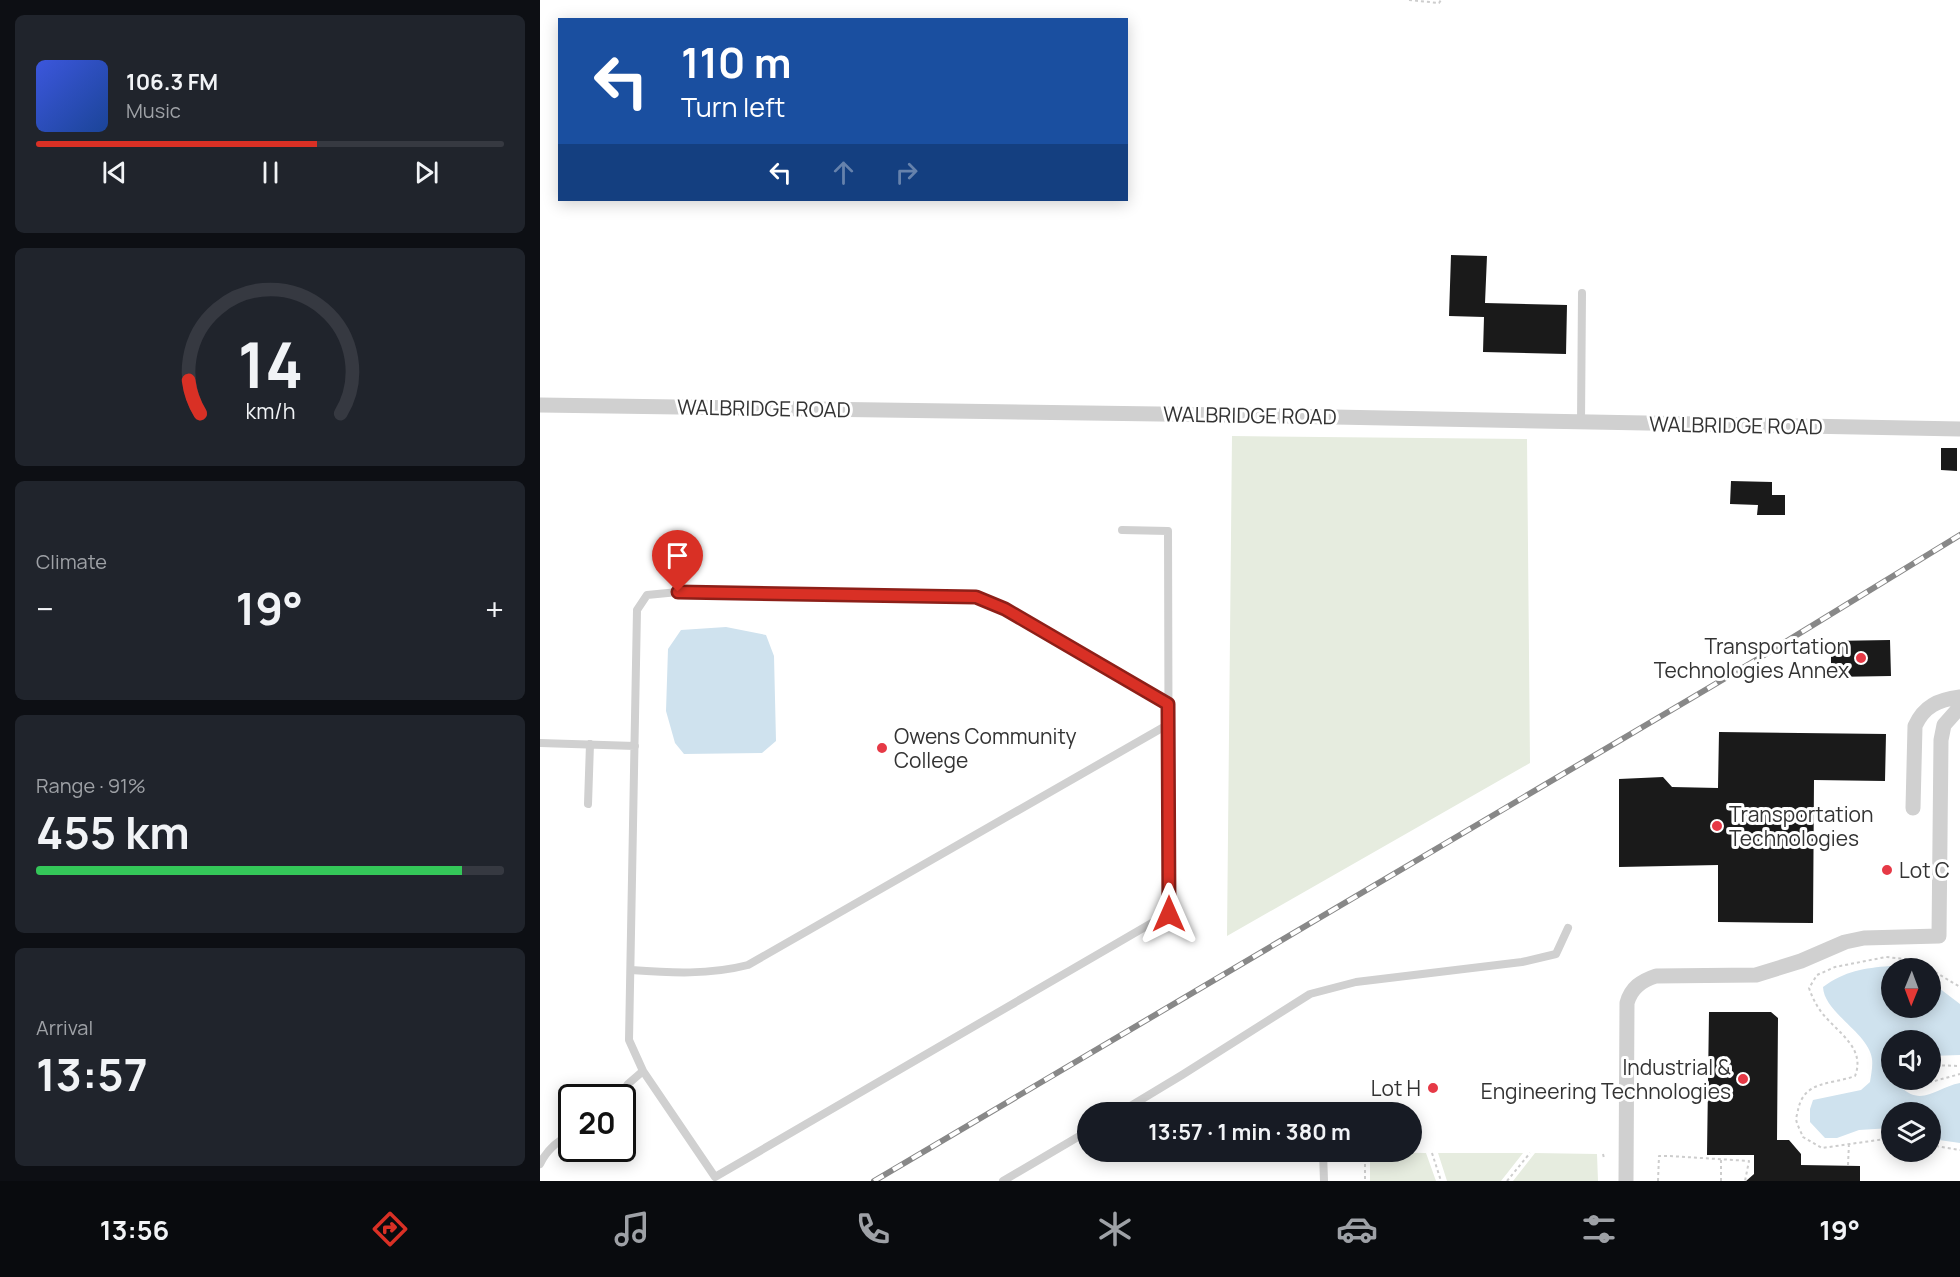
<!DOCTYPE html>
<meta charset="utf-8">
<style>
body{margin:0;font-family:Manrope,sans-serif;background:#20242c;color:#f1f3f6;height:100vh;display:flex;flex-direction:column;font-size:22px;white-space:nowrap}
*{box-sizing:border-box;margin:0}
p{font-size:20px;color:#9ea1a6}
.icon{flex:none;width:33px;height:33px;fill:none;stroke:currentColor;stroke-width:2;stroke-linecap:round;stroke-linejoin:round}
.map{position:relative;flex:1;overflow:hidden}
.sheet{display:flex;flex-direction:column;gap:15px;padding:15px;background:#0d0f14;width:540px}
.sheet>*{flex:none}
.banner{position:absolute;left:18px;top:18px;width:570px;height:183px;border-radius:0px;box-shadow:0 3px 15px #0003;background:#1a4fa0;color:#fff;overflow:hidden}
.needle{width:39px;rotate:181deg}
.fabs{position:absolute;left:1341px;top:958px;display:grid;gap:12px}
.fabs a{display:grid;place-items:center;width:60px;height:60px;border-radius:50%;background:#171b24;box-shadow:0 3px 15px #0003;font-size:30px}
.speed{position:absolute;left:18px;top:1084px;display:flex;gap:12px;font-size:30px;font-weight:700;text-align:center}
.speed>*{display:grid;place-content:center;width:78px;height:78px;border-radius:50%;background:#171b24;box-shadow:0 3px 15px #0003;line-height:1}
.speed .limit{border:3px solid #111;border-radius:9px;background:#fff;color:#111}
.pin{position:absolute;display:grid;place-items:center;width:51px;height:51px;color:#fff;margin:-62px -26px;border-radius:50% 50% 50% 0;rotate:-45deg;box-shadow:0 0 6px #0007}
.pin .icon{rotate:45deg}
.me{position:absolute;width:66px;margin:-33px;rotate:0deg;stroke-linejoin:round;filter:drop-shadow(0 0 4px #0008)}
.turn{display:flex;align-items:center;gap:21px;height:126px;padding:0 24px;font-size:27px}
.turn .icon{width:78px;height:78px;stroke-width:2.5}
.turn b{display:block;font-size:42px;line-height:51px}
.lanes{display:flex;align-items:center;height:57px;padding:0 24px;background:#0003;justify-content:center;gap:30px;direction:ltr}
.lanes .off{opacity:.35}
.big{font-size:45px;font-weight:700;line-height:1.1}
.sheet .card{flex:1;display:flex;flex-direction:column;justify-content:center;gap:9px;min-width:0;padding:0 21px;border-radius:9px;background:#20242c}
.sheet .dial{align-items:center;gap:0}
.dial svg{height:156px;overflow:visible;fill:none;stroke:#363941;stroke-width:7;stroke-linecap:round;text-anchor:middle}
.dial text{fill:#f1f3f6;stroke:none}
.song{display:flex;align-items:center;gap:18px}
.cover{width:72px;height:72px;border-radius:9px;background:linear-gradient(135deg,hsl(230 70% 55%),hsl(220 70% 35%))}
.played{height:6px;border-radius:3px;background:linear-gradient(90deg,#d93025 60%,#363941 60%)}
.keys{display:flex;justify-content:space-around;direction:ltr}
.heat{display:flex;justify-content:space-between;align-items:center;font-size:33px;direction:ltr}
.charge{height:9px;border-radius:4px;background:linear-gradient(90deg,#34c759 91%,#363941 0)}
.trip{position:absolute;left:537px;top:1102px;width:345px;height:60px;border-radius:30px;background:#171b24;box-shadow:0 3px 15px #0003;font-weight:700;line-height:60px;text-align:center}
.tab-bar{display:flex;height:96px;justify-content:space-around;align-items:center;background:#090b0e;color:#9ea1a6}
.tab-bar .icon{width:42px;height:42px}
.tab-bar .selected{color:#d93025}
.tab-bar b{font-size:27px;color:#f1f3f6}
main{display:flex;flex:1;min-height:0}
.map>svg:first-child{display:block}
.green{fill:#e6ecdf}
.water{fill:#cfe2ee}
.building{fill:#1a1a1a}
.lines{fill:none;stroke-linecap:round;stroke-linejoin:round}
.path{stroke:#cdcdcd;stroke-width:2;stroke-dasharray:3 3;stroke-linecap:butt}
.service{stroke:#d0d0d0;stroke-width:8}
.minor{stroke:#d0d0d0;stroke-width:15}
.rail-casing{stroke:#888;stroke-width:6}
.rail{stroke:#fff;stroke-width:4;stroke-dasharray:11;stroke-linecap:butt}
.route-casing{stroke:#8d1f18;stroke-width:15}
.route{stroke:#d93025;stroke-width:10}
.poi-dot{fill:#e63946;stroke:#fff;stroke-width:2}
.labels{text-anchor:middle;dominant-baseline:central;stroke-width:6;stroke-linejoin:round;paint-order:stroke}
.street-label{font-size:21px;fill:#333;stroke:#fff}
.poi-label{font-size:21px;fill:#333;stroke:#fff;text-anchor:end}
</style>
<main>
<section class="sheet">
<div class="card">
<div class="song"><i class="cover"></i><div><b>106.3 FM</b><p>Music</p></div></div>
<div class="played"></div>
<div class="keys"><svg class="icon" aria-label="previous" viewBox="0 0 24 24"><path d="M18 5L8 12l10 7zM5 5v14"/></svg><svg class="icon" aria-label="pause" viewBox="0 0 24 24"><path d="M8 5v14M16 5v14"/></svg><svg class="icon" aria-label="next" viewBox="0 0 24 24"><path d="M6 5l10 7-10 7zM19 5v14"/></svg></div>
</div>
<div class="card dial"><svg viewBox="0 0 100 80">
<path d="M14 69A42 42 0 1 1 86 69"/>
<path d="M14 69A42 42 0 0 1 8 52" stroke="#d93025"/>
<text x="50" y="56" font-size="32" font-weight="700">14</text>
<text x="50" y="72" font-size="11">km/h</text>
</svg></div>
<div class="card"><p>Climate</p>
<div class="heat"><a>−</a><b class="big">19°</b><a>+</a></div>
</div>
<div class="card"><p>Range · 91%</p><b class="big">455 km</b><div class="charge"></div></div>
<div class="card"><p>Arrival</p><b class="big">13:57</b></div>
</section>
<div class="map">
<svg width="1420" height="1181" viewBox="0 0 1420 1181">
<rect width="100%" height="100%" fill="#fff"/>
<path class="green" d="M692,436L987,439L990,763L687,936Z
M830,1152L886,1153L896,1181H830Z
M898,1153H983L961,1181H907Z
M995,1153L1057,1154L1058,1181H973Z"/>
<path class="water" d="M186,627L226,635L234,656L236,741L222,753L144,754L135,743L126,711L128,649L141,630Z
M1350,966L1364,969H1352V1008H1390L1391,982L1420,1004V1055L1391,1056L1390,1041H1352V1080H1360V1086C1381,1108 1397,1087 1420,1083V1143L1399,1140L1391,1134L1390,1113H1352L1351,1128L1319,1130L1297,1138H1285L1270,1122V1109L1273,1100L1321,1090L1330,1082C1331,1075 1333,1066 1332,1059C1329,1033 1284,1013 1283,987C1305,971 1324,968 1350,966Z"/>
<path class="building" d="M911,255L947,256L945,303L1027,305L1026,354L943,352L944,317L909,316Z
M1401,448H1417V471L1401,470Z
M1191,481L1232,482V495H1245V515H1217L1218,505L1190,504Z
M1350,640L1351,676L1291,677V641Z
M1179,732L1346,734L1345,781L1274,780L1273,923L1178,922V865L1079,867V779L1123,777L1132,787L1178,788Z
M1169,1012H1231L1238,1018L1237,1140H1249L1261,1154V1165L1320,1166V1181H1206L1214,1174V1155H1167Z"/>
<g class="lines">
<path class="path" d="M869,0L899,3L901,0
M1390,969L1420,987
M1390,1065L1420,1066
M1373,1080L1380,1085L1420,1074
M1352,1138L1282,1148L1263,1137C1261,1132 1257,1125 1256,1119C1256,1118 1258,1111 1258,1110C1264,1080 1291,1085 1315,1076C1326,1048 1298,1033 1282,1013C1276,1005 1272,997 1269,988L1277,975L1295,967L1346,957L1374,960L1390,969
M1390,1145L1420,1150
M825,1152V1181
M892,1153L901,1181
M1063,1154L1064,1158
M1308,1165L1309,1143
M967,1181L990,1153
M1118,1181L1119,1156H1130L1209,1161L1205,1181
M1181,1181V1159"/>
<path class="service" d="M1041,422L1042,293
M582,530L628,531L629,913L175,1177L103,1071L89,1040L97,610L107,595L138,592L436,597L465,609L628,704
M0,743L95,746
M48,804L50,744
M91,970C131,973 169,975 208,965L629,724
M79,1098L88,1084L103,1071
M579,1113L642,1075L770,994L816,982L982,962L1016,954L1028,928
M783,1152L784,1181
M0,1164C6,1151 19,1140 32,1133
M463,1181L548,1131"/>
<path class="minor" d="M0,405L690,415L1420,429
M1373,808L1375,726C1384,706 1398,700 1420,697
M1086,1181L1087,1003C1091,988 1101,981 1116,976L1216,975L1261,961L1305,942L1324,938L1399,936L1401,740L1404,725L1420,707"/>
<defs>
<path id="rail" d="M334,1181L1216,660L1420,535"/>
</defs>
<use href="#rail" class="rail-casing"/>
<use href="#rail" class="rail"/>
</g>
<g class="lines">
<defs>
<path id="route" d="M138,592L436,597L465,609L628,704L629,914"/>
</defs>
<use href="#route" class="route-casing"/>
<use href="#route" class="route"/>
</g>
<g class="poi-dot">
<circle cx="1321" cy="658" r="6"/>
<circle cx="342" cy="748" r="6"/>
<circle cx="1177" cy="826" r="6"/>
<circle cx="1347" cy="870" r="6"/>
<circle cx="1203" cy="1079" r="6"/>
<circle cx="893" cy="1088" r="6"/>
</g>
<g class="labels">
<g class="street-label">
<text transform="translate(224 408) rotate(1)">WALBRIDGE ROAD</text>
<text transform="translate(710 415) rotate(1)">WALBRIDGE ROAD</text>
<text transform="translate(1196 425) rotate(1)">WALBRIDGE ROAD</text>
</g>
<g class="poi-label">
<text x="1309" y="646">Transportation<tspan x="1309" dy="24">Technologies Annex</tspan></text>
<text x="354" y="736" text-anchor="start">Owens Community<tspan x="354" dy="24">College</tspan></text>
<text x="1189" y="814" text-anchor="start">Transportation<tspan x="1189" dy="24">Technologies</tspan></text>
<text x="1359" y="870" text-anchor="start">Lot C</text>
<text x="1191" y="1067">Industrial &amp;<tspan x="1191" dy="24">Engineering Technologies</tspan></text>
<text x="881" y="1088">Lot H</text>
</g>
</g>
</svg>
<div class="fabs">
<a><svg class="needle" viewBox="-14 -14 28 28"><path d="M0-13l5 13h-10z" fill="#e53935"/><path d="M0 13l5-13h-10z" fill="#9ea1a6"/></svg></a>
<a><svg class="icon" aria-label="sound" viewBox="0 0 24 24"><path d="M4 9h4l5-4v14l-5-4H4zM17 9q2 3 0 6"/></svg></a>
<a><svg class="icon" aria-label="layers" viewBox="0 0 24 24"><path d="M12 4l9 5-9 5-9-5zM3 14l9 5 9-5"/></svg></a>
</div>
<div class="speed"><div class="limit">20</div></div>
<div class="pin" style="left:138px;top:592px;background:#d93025"><svg class="icon" aria-label="arrive" viewBox="0 0 24 24"><path d="M6 21V4h12l-3 4 3 4H6"/></svg></div>
<svg class="me" style="left:629px;top:914px" viewBox="-20 -20 40 40"><path d="M0-17L14 15 0 8-14 15z" fill="#d93025" stroke="#fff" stroke-width="4"/></svg>
<div class="trip">13:57 · 1 min · 380 m</div>
<div class="banner">
<div class="turn"><svg class="icon" aria-label="left" viewBox="0 0 24 24"><path d="M17 20v-9H6M10 6l-5 5 5 5"/></svg><div><b>110 m</b>Turn left</div></div>
<div class="lanes"><svg class="icon" aria-label="left" viewBox="0 0 24 24"><path d="M17 20v-9H6M10 6l-5 5 5 5"/></svg><svg class="icon off" aria-label="ahead" viewBox="0 0 24 24"><path d="M12 20V5M6 11l6-6 6 6"/></svg><svg class="icon off" aria-label="right" viewBox="0 0 24 24"><path d="M7 20v-9h11M14 6l5 5-5 5"/></svg></div>
</div>
</div>
</main>
<nav class="tab-bar">
<b>13:56</b>
<svg class="icon selected" aria-label="directions" viewBox="0 0 24 24"><path d="M12 3l9 9-9 9-9-9zM9 14v-3h6M13 9l2 2-2 2"/></svg>
<svg class="icon" aria-label="music" viewBox="0 0 24 24"><path d="M9 18V5l10-2v13"/><circle cx="6" cy="18" r="3"/><circle cx="16" cy="16" r="3"/></svg>
<svg class="icon" aria-label="phone" viewBox="0 0 24 24"><path d="M5 4h4l2 5-3 2q2 4 5 5l2-3 5 2v4C11 20 4 13 5 4z"/></svg>
<svg class="icon" aria-label="climate" viewBox="0 0 24 24"><path d="M12 3v18M4 7l16 10M4 17L20 7"/></svg>
<svg class="icon" aria-label="car" viewBox="0 0 24 24"><path d="M5 17H2v-5l4-1 3-4h7l3 4 3 1v5h-3M9 17h6M6 11h13"/><circle cx="7" cy="17" r="2"/><circle cx="17" cy="17" r="2"/></svg>
<svg class="icon" aria-label="filters" viewBox="0 0 24 24"><path d="M4 7h16M4 17h16"/><circle cx="9" cy="7" r="2"/><circle cx="15" cy="17" r="2"/></svg>
<b>19°</b>
</nav>
